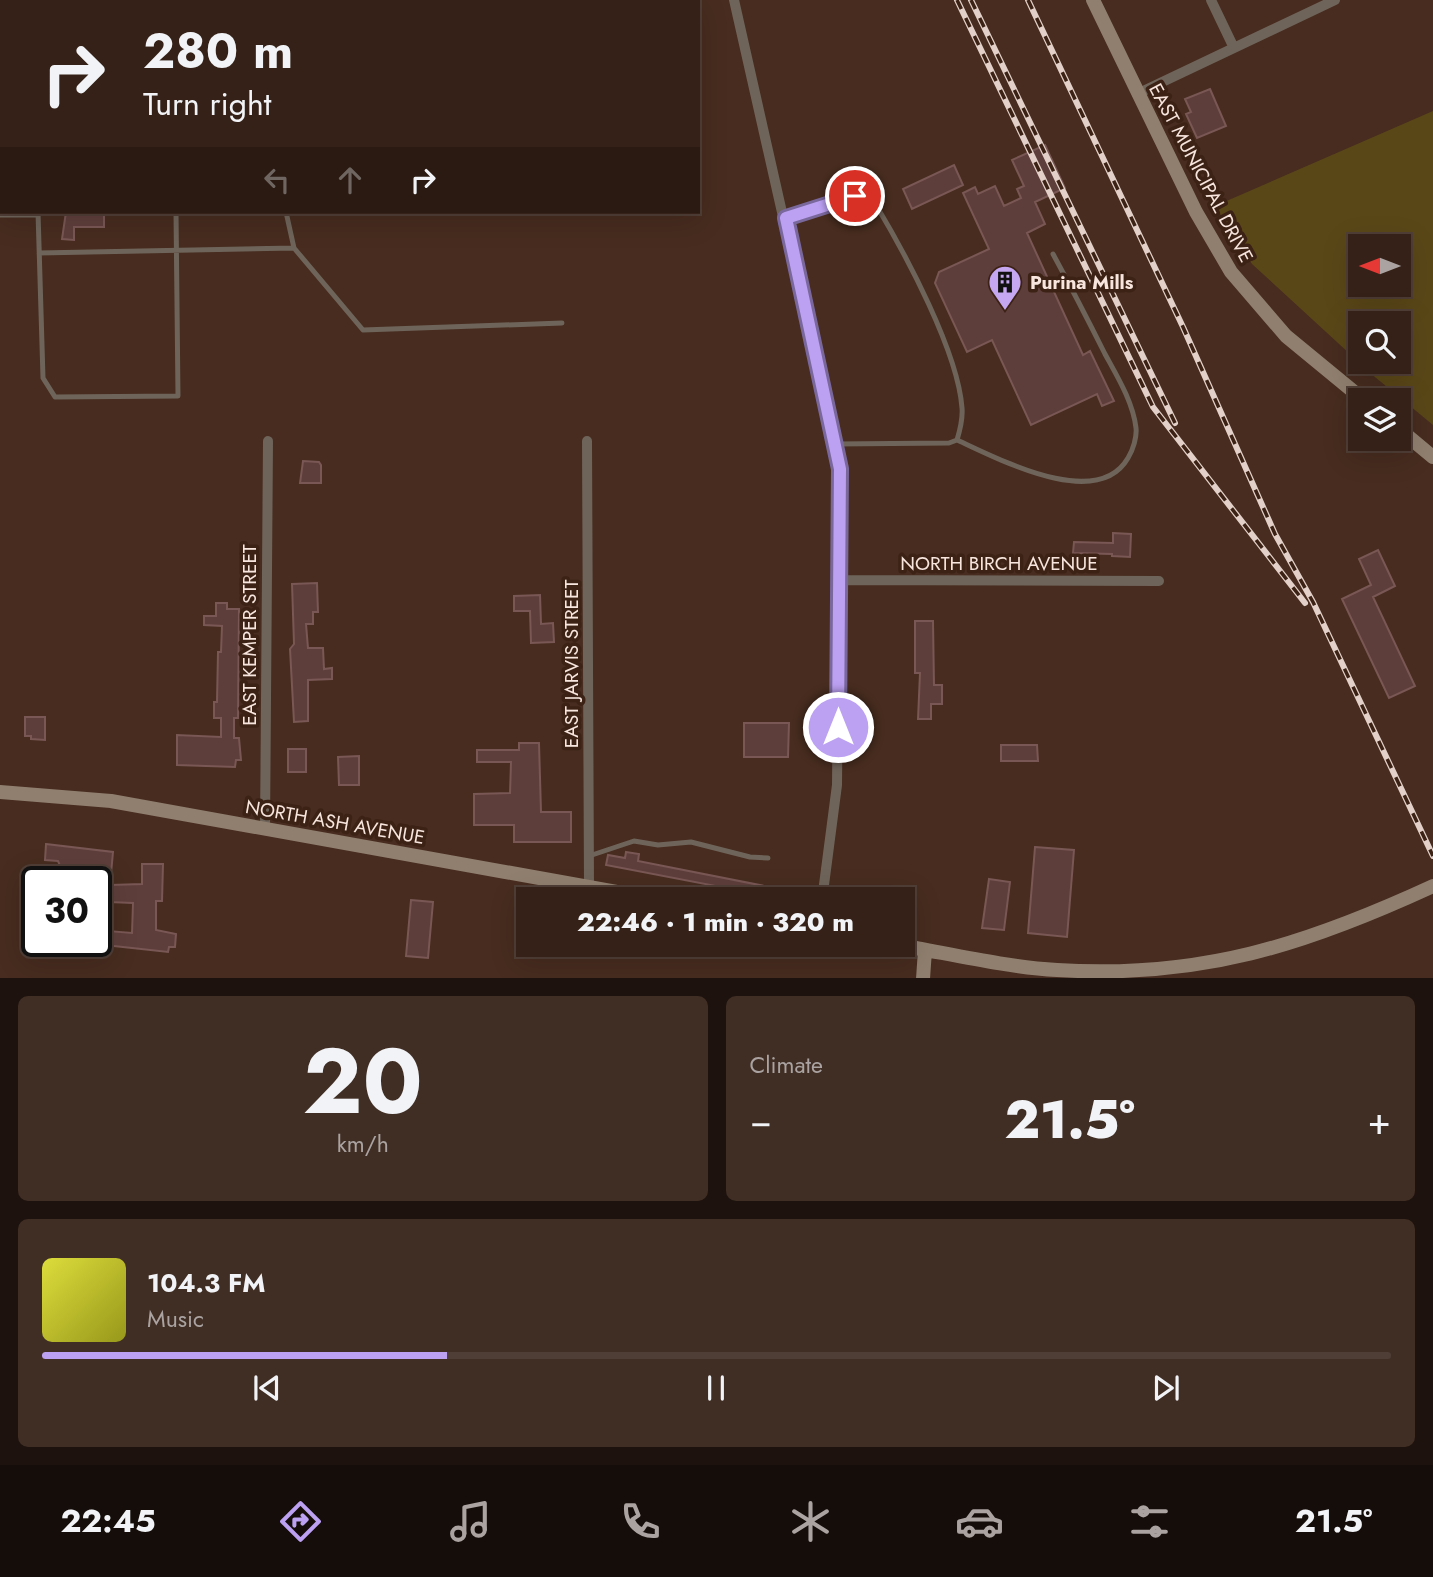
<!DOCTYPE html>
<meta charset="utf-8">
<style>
body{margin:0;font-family:Jost,sans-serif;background:#402e24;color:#f1f3f6;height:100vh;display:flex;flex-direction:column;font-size:26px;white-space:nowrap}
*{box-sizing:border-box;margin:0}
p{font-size:23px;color:#aaa3a1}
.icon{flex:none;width:38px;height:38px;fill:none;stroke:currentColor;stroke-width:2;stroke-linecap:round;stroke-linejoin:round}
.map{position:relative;height:978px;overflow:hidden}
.side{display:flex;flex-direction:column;gap:18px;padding:18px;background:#1d120d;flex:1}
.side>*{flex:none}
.banner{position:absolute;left:0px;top:0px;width:700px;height:214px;box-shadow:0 7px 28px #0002,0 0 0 2px #4f3e36;background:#352117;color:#f1f3f6;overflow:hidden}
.needle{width:46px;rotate:270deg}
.fabs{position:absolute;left:1348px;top:234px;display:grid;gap:14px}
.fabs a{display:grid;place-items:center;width:63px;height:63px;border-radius:0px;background:#352117;box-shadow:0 7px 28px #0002,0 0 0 2px #4f3e36;font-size:35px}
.speed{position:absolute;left:21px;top:866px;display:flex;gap:14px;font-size:35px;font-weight:700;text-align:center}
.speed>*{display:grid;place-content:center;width:91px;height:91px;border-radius:50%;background:#352117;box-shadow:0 7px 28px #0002,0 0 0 2px #4f3e36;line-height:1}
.speed .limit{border:4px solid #111;border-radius:10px;background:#fff;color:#111}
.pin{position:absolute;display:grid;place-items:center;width:60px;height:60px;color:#fff;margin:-30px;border:4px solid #fff;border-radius:50%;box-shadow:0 2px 7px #0007}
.me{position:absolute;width:77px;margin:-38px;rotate:0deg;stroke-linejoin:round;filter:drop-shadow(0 0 5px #0008)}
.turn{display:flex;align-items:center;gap:24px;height:147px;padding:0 28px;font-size:32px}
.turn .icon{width:91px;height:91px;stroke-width:2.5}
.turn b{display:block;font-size:49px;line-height:60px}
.lanes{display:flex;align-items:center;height:66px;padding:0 28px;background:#0003;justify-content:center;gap:35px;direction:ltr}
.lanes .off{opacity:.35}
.big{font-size:52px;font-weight:800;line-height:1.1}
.side .widget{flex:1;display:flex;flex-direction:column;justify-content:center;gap:10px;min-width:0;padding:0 24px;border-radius:10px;background:#402e24}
.side .dial{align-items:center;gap:0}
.dial b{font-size:91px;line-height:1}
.song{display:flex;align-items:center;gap:21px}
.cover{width:84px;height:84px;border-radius:10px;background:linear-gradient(135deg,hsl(60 70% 55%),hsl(60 70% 35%))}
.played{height:7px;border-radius:4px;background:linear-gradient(90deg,#bca0f2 30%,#4f3e36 30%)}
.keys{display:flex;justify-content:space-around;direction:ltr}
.heat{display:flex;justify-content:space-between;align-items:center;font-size:38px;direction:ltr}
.side .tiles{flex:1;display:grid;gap:18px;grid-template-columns:1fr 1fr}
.widget:last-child{grid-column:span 2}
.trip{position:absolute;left:516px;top:887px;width:399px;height:70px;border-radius:0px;background:#352117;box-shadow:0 7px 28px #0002,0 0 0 2px #4f3e36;font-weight:800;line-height:70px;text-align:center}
.tabs{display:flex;height:112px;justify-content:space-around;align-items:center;background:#150d09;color:#aaa3a1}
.tabs .icon{width:49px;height:49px}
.tabs .current{color:#bca0f2}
.tabs b{font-size:32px;color:#f1f3f6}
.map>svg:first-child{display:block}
.green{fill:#5a4718;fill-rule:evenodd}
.building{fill:#5e3e3b;stroke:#795754;stroke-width:2}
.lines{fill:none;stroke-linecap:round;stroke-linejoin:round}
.lane{stroke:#6f645a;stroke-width:5}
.street{stroke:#6f645a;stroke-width:10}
.secondary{stroke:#907f6f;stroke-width:14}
.rail-casing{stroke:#e3d0c8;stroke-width:6}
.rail{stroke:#3c2215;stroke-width:3.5;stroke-dasharray:10;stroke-linecap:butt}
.route-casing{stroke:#7a689d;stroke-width:18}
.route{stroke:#bca0f2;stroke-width:12}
.labels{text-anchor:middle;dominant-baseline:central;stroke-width:7;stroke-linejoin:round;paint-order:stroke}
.street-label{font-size:19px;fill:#f8e6de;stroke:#3c2215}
.poi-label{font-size:19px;font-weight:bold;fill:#f8e6de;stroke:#3c2215;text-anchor:start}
</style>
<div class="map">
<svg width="1433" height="979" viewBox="0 0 1433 979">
<rect width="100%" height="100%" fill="#472c1f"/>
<path class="green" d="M1433,111V425L1375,377L1252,264L1215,206ZM1360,247H1398V285H1360ZM1360,324H1398V362H1360Z"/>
<path class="building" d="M1210,89L1226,126L1197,138L1186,114L1191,112L1185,99Z
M1045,145L1065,188L1035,202L1045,224L1027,233L1083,355L1090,351L1114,401L1102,406L1097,394L1031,425L992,340L967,352L935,283L939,272L989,249L963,193L975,187L978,194L995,186L1004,206L1021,198L1017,189L1024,186L1012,160Z
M954,165L963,185L912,209L903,189Z
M66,212H104V227H74V240L62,239Z
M303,461L319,462L321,465V483H300Z
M1113,533L1131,534L1130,557L1112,556V554L1073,553L1074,542L1113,543Z
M1378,550L1395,586L1373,597L1415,686L1389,698L1342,599L1371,585L1359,559Z
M317,583L318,612H313V624H306L308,648H323L324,669L332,668V679L308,680V721L294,722L290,649L294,644L292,584Z
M540,595L541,624L553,623L554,642L531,643L530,611H514V596Z
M216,603H227V609H239L238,718H234V738H239L241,760H236L235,767L177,765V735L221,737V718H214V702H217L218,652H221L222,626L204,625V616H216Z
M915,621H933L934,685H942V704H931V719H918L920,673H915Z
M25,717H45V740L31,739V736H25Z
M744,723H789L788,757H744Z
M519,743H539L541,812H571V842H514V825H474V794L510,793L511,762H477V750H519Z
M1001,745H1037L1038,761H1001Z
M288,749H306V772H288Z
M359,756V785H339L338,757Z
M46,844L113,852L110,885L142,884V864H163L162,901H156V930L176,934L175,947H169L168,952L96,944V930L132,933L133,903L109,902L108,908L96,907V882H83L84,870L61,868L58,861L45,860Z
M1035,847L1074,850L1067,937L1028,933Z
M626,852L639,854L638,861L785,890L783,899L606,865L608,855L625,858Z
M989,879L1010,882L1004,930L982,928Z
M411,900L433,902L428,958L406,956Z"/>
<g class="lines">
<path class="lane" d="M38,212L43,378L55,397L178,396L176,212
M0,215H38
M786,218C813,208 850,185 876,205C906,255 958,352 962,408C963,419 960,430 957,440L949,443L836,444
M294,248L363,330L562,323
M39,253L294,248L286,212
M957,440C997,458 1097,512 1128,458C1133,450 1137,437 1136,428C1133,402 1117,376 1105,354C1088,320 1071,287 1053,254
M589,856L634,841L658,845L691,842L750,857L768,858"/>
<path class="street" d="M734,0L840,469L837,785L822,900
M1211,0L1234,48
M1137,94L1335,0
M587,441L589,886
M838,580L1159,581
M265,829L268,441"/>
<path class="secondary" d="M1093,0L1196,212L1231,272L1286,336L1365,401
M1398,428L1433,457
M0,792L111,801L661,900
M899,945C951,954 1005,967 1057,970C1200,979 1305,945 1433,886
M923,979L925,950"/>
<defs>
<path id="rail" d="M957,0L1153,407L1305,603
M971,0L1175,423
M1028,0L1183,327L1275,534L1313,602L1433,856"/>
</defs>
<use href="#rail" class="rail-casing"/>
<use href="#rail" class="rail"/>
</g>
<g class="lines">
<defs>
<path id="route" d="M838,727L840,469L786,218L855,196"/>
</defs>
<use href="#route" class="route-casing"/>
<use href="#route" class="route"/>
</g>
<defs>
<symbol id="building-pin" viewBox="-11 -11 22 30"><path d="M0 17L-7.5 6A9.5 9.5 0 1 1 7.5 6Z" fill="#c5a7f1" stroke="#3c2215"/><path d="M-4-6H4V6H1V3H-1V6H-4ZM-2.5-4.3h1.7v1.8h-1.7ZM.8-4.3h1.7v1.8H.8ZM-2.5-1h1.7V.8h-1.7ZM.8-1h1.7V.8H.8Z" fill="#111"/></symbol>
</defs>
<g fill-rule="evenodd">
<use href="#building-pin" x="986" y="263" width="38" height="52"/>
</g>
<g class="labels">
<g class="street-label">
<text transform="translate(1201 173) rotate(62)">EAST MUNICIPAL DRIVE</text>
<text x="999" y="563">NORTH BIRCH AVENUE</text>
<text transform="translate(249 635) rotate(-90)">EAST KEMPER STREET</text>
<text transform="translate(571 664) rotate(-90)">EAST JARVIS STREET</text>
<text transform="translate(335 822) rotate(10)">NORTH ASH AVENUE</text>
</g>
<g class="poi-label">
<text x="1030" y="282">Purina Mills</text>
</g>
</g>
</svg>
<div class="fabs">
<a><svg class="needle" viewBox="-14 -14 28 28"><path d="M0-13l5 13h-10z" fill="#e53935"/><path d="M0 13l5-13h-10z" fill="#aaa3a1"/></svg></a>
<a><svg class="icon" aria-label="search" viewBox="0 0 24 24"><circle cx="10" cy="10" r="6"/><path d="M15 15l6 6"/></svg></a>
<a><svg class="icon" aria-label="layers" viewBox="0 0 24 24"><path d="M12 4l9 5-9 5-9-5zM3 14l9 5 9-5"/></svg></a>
</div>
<div class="speed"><div class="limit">30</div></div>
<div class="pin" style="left:855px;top:196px;background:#d93025"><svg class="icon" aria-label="arrive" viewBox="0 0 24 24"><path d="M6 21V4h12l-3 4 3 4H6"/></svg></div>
<svg class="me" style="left:838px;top:727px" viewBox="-20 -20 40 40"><circle r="17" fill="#bca0f2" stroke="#fff" stroke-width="3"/><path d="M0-11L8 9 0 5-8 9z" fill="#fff"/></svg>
<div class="trip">22:46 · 1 min · 320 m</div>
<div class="banner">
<div class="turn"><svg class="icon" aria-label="right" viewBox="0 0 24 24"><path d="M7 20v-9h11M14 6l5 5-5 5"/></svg><div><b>280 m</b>Turn right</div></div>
<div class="lanes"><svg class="icon off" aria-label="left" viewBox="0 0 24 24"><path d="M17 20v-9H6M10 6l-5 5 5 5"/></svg><svg class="icon off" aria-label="ahead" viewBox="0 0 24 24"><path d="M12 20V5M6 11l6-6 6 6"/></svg><svg class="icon" aria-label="right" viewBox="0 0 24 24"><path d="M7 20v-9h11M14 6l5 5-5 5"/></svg></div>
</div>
</div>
<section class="side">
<div class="tiles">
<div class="widget dial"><b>20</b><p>km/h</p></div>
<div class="widget"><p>Climate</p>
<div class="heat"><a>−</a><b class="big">21.5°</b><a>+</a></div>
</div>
<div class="widget">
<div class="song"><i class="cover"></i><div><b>104.3 FM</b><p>Music</p></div></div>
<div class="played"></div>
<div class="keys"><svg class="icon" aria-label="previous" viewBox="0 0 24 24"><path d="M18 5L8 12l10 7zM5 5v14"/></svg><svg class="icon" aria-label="pause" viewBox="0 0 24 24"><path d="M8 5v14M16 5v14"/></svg><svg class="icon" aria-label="next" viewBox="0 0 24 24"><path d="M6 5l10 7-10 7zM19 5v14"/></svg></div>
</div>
</div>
</section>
<nav class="tabs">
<b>22:45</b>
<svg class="icon current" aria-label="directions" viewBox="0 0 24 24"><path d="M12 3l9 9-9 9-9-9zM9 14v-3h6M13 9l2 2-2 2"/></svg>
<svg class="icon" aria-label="music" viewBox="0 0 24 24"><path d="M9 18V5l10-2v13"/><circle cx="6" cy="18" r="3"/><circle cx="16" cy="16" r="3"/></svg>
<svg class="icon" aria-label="phone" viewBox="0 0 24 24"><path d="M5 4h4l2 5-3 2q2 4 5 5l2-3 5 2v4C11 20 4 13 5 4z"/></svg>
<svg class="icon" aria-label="climate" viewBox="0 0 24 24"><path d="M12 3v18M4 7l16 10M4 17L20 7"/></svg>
<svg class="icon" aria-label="car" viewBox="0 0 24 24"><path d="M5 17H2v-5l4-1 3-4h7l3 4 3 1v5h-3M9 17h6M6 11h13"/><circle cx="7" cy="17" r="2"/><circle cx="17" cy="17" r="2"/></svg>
<svg class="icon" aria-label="filters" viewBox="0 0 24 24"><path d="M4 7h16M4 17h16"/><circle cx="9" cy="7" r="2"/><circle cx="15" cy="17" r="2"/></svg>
<b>21.5°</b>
</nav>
